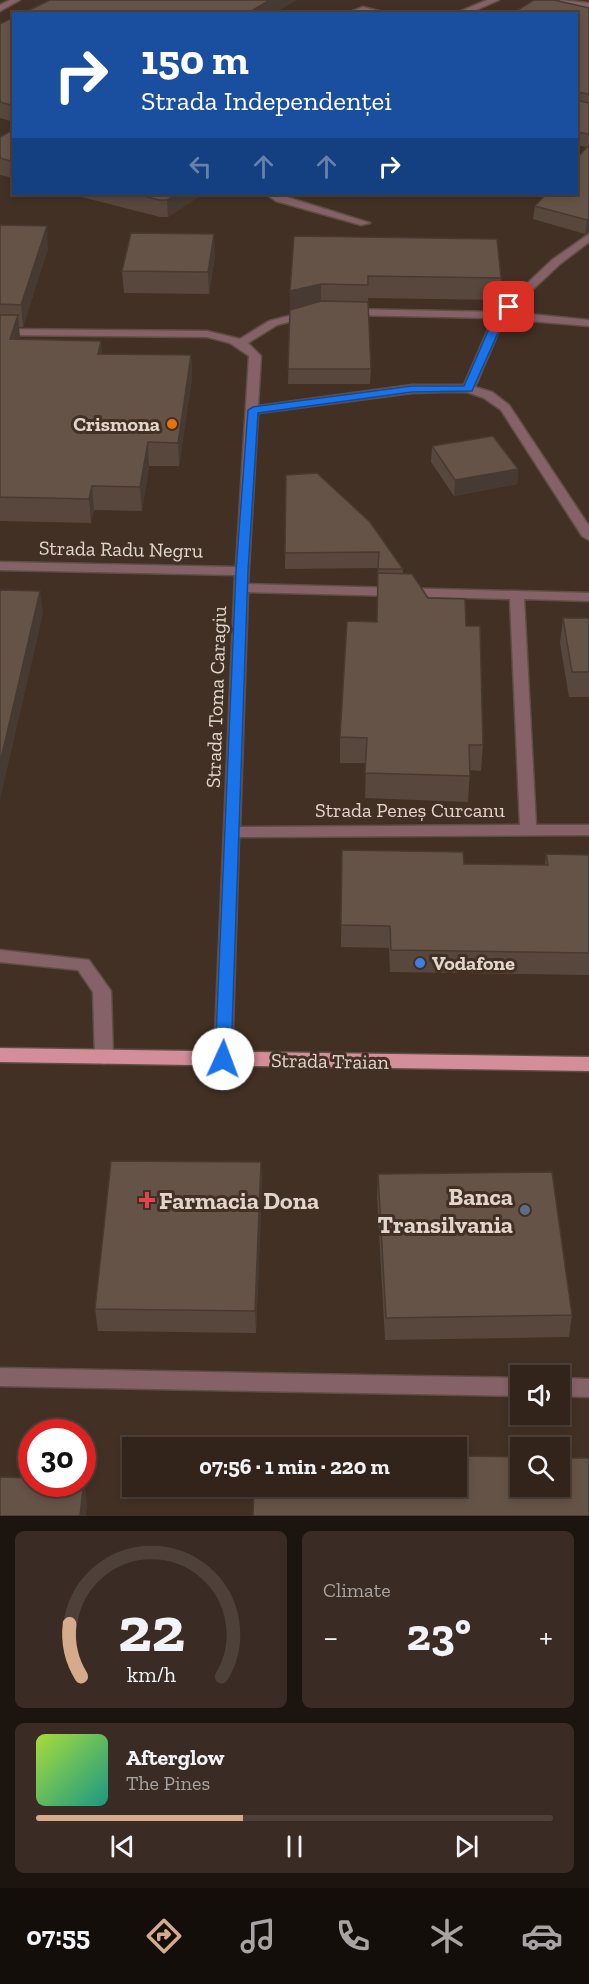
<!DOCTYPE html>
<meta charset="utf-8">
<style>
body{margin:0;font-family:"Zilla Slab",serif;background:#3a2c24;color:#f1f3f6;height:100vh;display:flex;flex-direction:column;font-size:22px;white-space:nowrap}
*{box-sizing:border-box;margin:0}
p{font-size:20px;color:#a8a4a3}
.icon{flex:none;width:33px;height:33px;fill:none;stroke:currentColor;stroke-width:2;stroke-linecap:round;stroke-linejoin:round}
.map{position:relative;height:1516px;overflow:hidden}
.sheet{display:flex;flex-direction:column;gap:15px;padding:15px;background:#1c140f;flex:1}
.sheet>*{flex:none}
.banner{position:absolute;left:12px;top:12px;width:566px;height:183px;border-radius:0px;box-shadow:0 3px 9px #0003,0 0 0 2px #4d413a;background:#1a4fa0;color:#fff;overflow:hidden}
.buttons{position:absolute;left:510px;top:1365px;display:grid;gap:12px}
.buttons a{display:grid;place-items:center;width:60px;height:60px;border-radius:0px;background:#32241b;box-shadow:0 3px 9px #0003,0 0 0 2px #4d413a;font-size:30px}
.speed{position:absolute;left:18px;top:1419px;display:flex;gap:12px;font-size:30px;font-weight:700;text-align:center}
.speed>*{display:grid;place-content:center;width:78px;height:78px;border-radius:50%;background:#32241b;box-shadow:0 3px 9px #0003,0 0 0 2px #4d413a;line-height:1}
.speed .limit{border:9px solid #d22;background:#fff;color:#111}
.pin{position:absolute;display:grid;place-items:center;width:51px;height:51px;color:#fff;margin:-26px;border-radius:12px;box-shadow:0 3px 9px #0006}
.me{position:absolute;width:66px;margin:-33px;rotate:2deg;stroke-linejoin:round;filter:drop-shadow(0 0 4px #0008)}
.turn{display:flex;align-items:center;gap:21px;height:126px;padding:0 30px;font-size:27px}
.turn .icon{width:78px;height:78px;stroke-width:2.5}
.turn b{display:block;font-size:42px;line-height:51px}
.lanes{display:flex;align-items:center;height:57px;padding:0 30px;background:#0003;justify-content:center;gap:30px;direction:ltr}
.lanes .off{opacity:.35}
.big{font-size:45px;font-weight:700;line-height:1.1}
.sheet .tile{flex:1;display:flex;flex-direction:column;justify-content:center;gap:9px;min-width:0;padding:0 21px;border-radius:9px;background:#3a2c24}
.sheet .dial{align-items:center;gap:0}
.dial svg{height:156px;overflow:visible;fill:none;stroke:#4d413a;stroke-width:7;stroke-linecap:round;text-anchor:middle}
.dial text{fill:#f1f3f6;stroke:none}
.song{display:flex;align-items:center;gap:18px}
.cover{width:72px;height:72px;border-radius:9px;background:linear-gradient(135deg,hsl(80 70% 55%),hsl(170 70% 35%))}
.played{height:6px;border-radius:3px;background:linear-gradient(90deg,#d6ab8b 40%,#4d413a 40%)}
.keys{display:flex;justify-content:space-around;direction:ltr}
.heat{display:flex;justify-content:space-between;align-items:center;font-size:33px;direction:ltr}
.sheet .tiles{flex:1;display:grid;gap:15px;grid-template-columns:1fr 1fr}
.tile:last-child{grid-column:span 2}
.trip{position:absolute;left:122px;top:1437px;width:345px;height:60px;border-radius:0px;background:#32241b;box-shadow:0 3px 9px #0003,0 0 0 2px #4d413a;font-weight:700;line-height:60px;text-align:center}
.tab-bar{display:flex;height:96px;justify-content:space-around;align-items:center;background:#140e0b;color:#a8a4a3}
.tab-bar .icon{width:42px;height:42px}
.tab-bar .current{color:#d6ab8b}
.tab-bar b{font-size:27px;color:#f1f3f6}
.map>svg:first-child{display:block}
.lines{fill:none;stroke-linecap:round;stroke-linejoin:round}
.minor-casing{stroke:#5f4e43;stroke-width:3}
.major-casing{stroke:#5f4e43;stroke-width:3}
.minor{fill:#856268;fill-rule:evenodd}
.major{fill:#d48e9a;fill-rule:evenodd}
.wall{fill:#58473d}
.shaded-wall{fill:#473a32}
.building{fill:#665347;stroke:#473a32;stroke-width:1.5}
.route{fill:#1a73e8;stroke:#114b97;stroke-width:1.5}
.food-dot{fill:#e8710a;stroke:#423024;stroke-width:2}
.shop-dot{fill:#3f7fe0;stroke:#423024;stroke-width:2}
.health-dot{fill:#e0444e;stroke:#423024;stroke-width:2}
.service-dot{fill:#5c6f8a;stroke:#423024;stroke-width:2}
.labels{text-anchor:middle;dominant-baseline:central;stroke-width:6;stroke-linejoin:round;paint-order:stroke}
.poi-label{font-size:20px;font-weight:bold;fill:#e1d6ce;stroke:#423024;text-anchor:end}
.street-label{font-size:20px;fill:#e1d6ce;stroke:#423024}
.near-poi-label{font-size:24px;font-weight:bold;fill:#e1d6ce;stroke:#423024;text-anchor:end}
</style>
<div class="map">
<svg width="589" height="1516" viewBox="0 0 589 1516">
<rect width="100%" height="100%" fill="#423024"/>
<g class="lines">
<defs>
<path id="minor" d="M10,0H20L0,11V5Z
M487,0H499L467,14H454Z
M560,0L589,3V9L561,2Z
M363,7L383,12L384,14H345Z
M266,194H277L370,223L361,225L276,201Z
M589,234V242L560,264L509,312L589,320V326L504,319L475,387L492,392L509,405L589,526V540L582,536L501,410L484,398L467,392H444L412,393L258,413L248,584L589,593V601L524,599L536,825H589V835L239,837L232,1059L229,1064L223,1066L217,1064L214,1059L235,575L0,570V562L236,567L249,356L230,343L207,337L0,335V329L207,331L240,339L269,321L308,311L312,312V316L277,325L248,343L261,356L258,406L412,385H464L493,318L349,315L343,312L349,309L497,312L552,260ZM248,592L510,599L520,825L240,827Z
M0,950L89,960L111,991L113,1057L110,1062L104,1064L98,1062L95,1057L93,992L78,970L0,962Z
M0,1368L520,1378V1396L0,1386Z
M560,1378L589,1379V1397L560,1396Z"/>
<path id="major" d="M0,1048L589,1057V1071L0,1062Z"/>
</defs>
<use href="#minor" class="minor-casing"/>
<use href="#major" class="major-casing"/>
<use href="#minor" class="minor"/>
<use href="#major" class="major"/>
</g>
<path class="wall" d="M589,8V232L585,234L533,219L535,206L587,147L576,145V14Z
M14,17V122L0,118V24Z
M14,129V178L0,175V137Z
M70,194H203L168,217H160Z
M0,225L48,248L23,327H19V340L102,354L191,355L192,378L179,466H149L142,511L94,510L91,523L0,521Z
M294,236L501,278L499,300L368,298L371,369L370,384H288L290,310Z
M215,256L209,294L124,293L122,271Z
M432,446L518,469L517,484L454,496L431,462Z
M286,475L403,569V574L428,598L466,626L483,745L481,771L470,770L468,802L365,798L366,763H340V737L377,622L378,568L285,569Z
M563,618H589V697H569L560,643Z
M342,850L464,864L545,865L546,854L589,855V975L390,972L389,948L341,947Z
M261,1162L262,1185L256,1333L98,1331L95,1309Z
M378,1174L572,1315L569,1337L385,1340L377,1197Z"/>
<path class="shaded-wall" d="M270,0H297L273,14H246Z
M177,194H203L168,217L167,200Z
M589,219V232L585,234L587,220Z
M47,226L48,248L23,327L21,305Z
M214,234L215,256L209,294L208,272Z
M321,284V306L290,313V291Z
M18,315L20,337L12,362L10,339Z
M101,341L103,364L98,354Z
M191,355L192,378L179,466L178,443Z
M148,442L149,466L142,511L140,487Z
M518,469L517,484L454,496L455,480Z
M92,486L94,510L91,523L89,499Z
M40,591L43,614L0,800V763Z
M261,1162L262,1185L256,1333L255,1311Z
M84,1480L87,1505L86,1516H80Z"/>
<path class="building" d="M50,0H270L246,14H21Z
M534,0H554L589,8V94L576,92V14H511Z
M14,17V106L0,102V24Z
M576,100L589,103V134L576,132Z
M14,129V162L0,158V137Z
M589,145V219L587,220L535,206L546,194H576V159Z
M135,194H177L167,200H159Z
M0,225L47,226L21,305L0,304Z
M131,233L214,234L208,272L122,271Z
M294,236L497,239L501,278L368,276V285L321,284L290,291Z
M321,301L368,302L371,369H288L290,310Z
M0,315H18L10,339L101,341L98,354L191,355L178,443L148,442L140,487L92,486L89,499L0,497Z
M493,436L518,469L455,480L432,446Z
M317,473L370,522L403,569H378L379,552L285,553L286,475Z
M378,573L412,574L428,598L465,599L466,626H480L483,745H469L470,776L365,773L367,738L340,737L347,621L377,622Z
M0,590L40,591L0,763Z
M563,618H589V672H572Z
M342,850L463,852L464,864L548,865L546,854L589,855V953L391,950L390,926L341,925Z
M111,1161L261,1162L255,1311L95,1309Z
M552,1172L572,1315L386,1318L378,1174Z
M456,1456L520,1457V1486H560V1458H589V1516H253L254,1486H456Z
M0,1477L32,1478V1484H82V1480H84L80,1516H0Z"/>
<path class="route" d="M509,304L514,307L505,317L472,391L412,392L258,413L248,571L231,1059L229,1063H218L215,1059L236,571L248,410L253,407L412,386H464L495,315Z"/>
<circle class="food-dot" cx="172" cy="424" r="6"/>
<circle class="shop-dot" cx="420" cy="963" r="6"/>
<path class="health-dot" d="M144 1191h6v6h6v6h-6v6h-6v-6h-6v-6h6z"/>
<circle class="service-dot" cx="525" cy="1210" r="6"/>
<g class="labels">
<g class="poi-label">
<text x="160" y="424">Crismona</text>
<text x="432" y="963" text-anchor="start">Vodafone</text>
</g>
<g class="street-label">
<text transform="translate(121 549) rotate(1)">Strada Radu Negru</text>
<text transform="translate(216 697) rotate(-88)">Strada Toma Caragiu</text>
<text x="410" y="810">Strada Peneș Curcanu</text>
<text transform="translate(330 1061) rotate(1)">Strada Traian</text>
</g>
<g class="near-poi-label">
<text x="513" y="1196">Banca<tspan x="513" dy="28">Transilvania</tspan></text>
<text x="159" y="1200" text-anchor="start">Farmacia Dona</text>
</g>
</g>
</svg>
<div class="buttons">
<a><svg class="icon" aria-label="sound" viewBox="0 0 24 24"><path d="M4 9h4l5-4v14l-5-4H4zM17 9q2 3 0 6"/></svg></a>
<a><svg class="icon" aria-label="search" viewBox="0 0 24 24"><circle cx="10" cy="10" r="6"/><path d="M15 15l6 6"/></svg></a>
</div>
<div class="speed"><div class="limit">30</div></div>
<div class="pin" style="left:509px;top:307px;background:#d93025"><svg class="icon" aria-label="arrive" viewBox="0 0 24 24"><path d="M6 21V4h12l-3 4 3 4H6"/></svg></div>
<svg class="me" style="left:223px;top:1059px" viewBox="-20 -20 40 40"><circle r="19" fill="#fff"/><path d="M0-13L10 11 0 6-10 11z" fill="#1a73e8"/></svg>
<div class="trip">07:56 · 1 min · 220 m</div>
<div class="banner">
<div class="turn"><svg class="icon" aria-label="right" viewBox="0 0 24 24"><path d="M7 20v-9h11M14 6l5 5-5 5"/></svg><div><b>150 m</b>Strada Independenței</div></div>
<div class="lanes"><svg class="icon off" aria-label="left" viewBox="0 0 24 24"><path d="M17 20v-9H6M10 6l-5 5 5 5"/></svg><svg class="icon off" aria-label="ahead" viewBox="0 0 24 24"><path d="M12 20V5M6 11l6-6 6 6"/></svg><svg class="icon off" aria-label="ahead" viewBox="0 0 24 24"><path d="M12 20V5M6 11l6-6 6 6"/></svg><svg class="icon" aria-label="right" viewBox="0 0 24 24"><path d="M7 20v-9h11M14 6l5 5-5 5"/></svg></div>
</div>
</div>
<section class="sheet">
<div class="tiles">
<div class="tile dial"><svg viewBox="0 0 100 80">
<path d="M14 69A42 42 0 1 1 86 69"/>
<path d="M14 69A42 42 0 0 1 8 42" stroke="#d6ab8b"/>
<text x="50" y="56" font-size="32" font-weight="700">22</text>
<text x="50" y="72" font-size="11">km/h</text>
</svg></div>
<div class="tile"><p>Climate</p>
<div class="heat"><a>−</a><b class="big">23°</b><a>+</a></div>
</div>
<div class="tile">
<div class="song"><i class="cover"></i><div><b>Afterglow</b><p>The Pines</p></div></div>
<div class="played"></div>
<div class="keys"><svg class="icon" aria-label="previous" viewBox="0 0 24 24"><path d="M18 5L8 12l10 7zM5 5v14"/></svg><svg class="icon" aria-label="pause" viewBox="0 0 24 24"><path d="M8 5v14M16 5v14"/></svg><svg class="icon" aria-label="next" viewBox="0 0 24 24"><path d="M6 5l10 7-10 7zM19 5v14"/></svg></div>
</div>
</div>
</section>
<nav class="tab-bar">
<b>07:55</b>
<svg class="icon current" aria-label="directions" viewBox="0 0 24 24"><path d="M12 3l9 9-9 9-9-9zM9 14v-3h6M13 9l2 2-2 2"/></svg>
<svg class="icon" aria-label="music" viewBox="0 0 24 24"><path d="M9 18V5l10-2v13"/><circle cx="6" cy="18" r="3"/><circle cx="16" cy="16" r="3"/></svg>
<svg class="icon" aria-label="phone" viewBox="0 0 24 24"><path d="M5 4h4l2 5-3 2q2 4 5 5l2-3 5 2v4C11 20 4 13 5 4z"/></svg>
<svg class="icon" aria-label="climate" viewBox="0 0 24 24"><path d="M12 3v18M4 7l16 10M4 17L20 7"/></svg>
<svg class="icon" aria-label="car" viewBox="0 0 24 24"><path d="M5 17H2v-5l4-1 3-4h7l3 4 3 1v5h-3M9 17h6M6 11h13"/><circle cx="7" cy="17" r="2"/><circle cx="17" cy="17" r="2"/></svg>
</nav>
